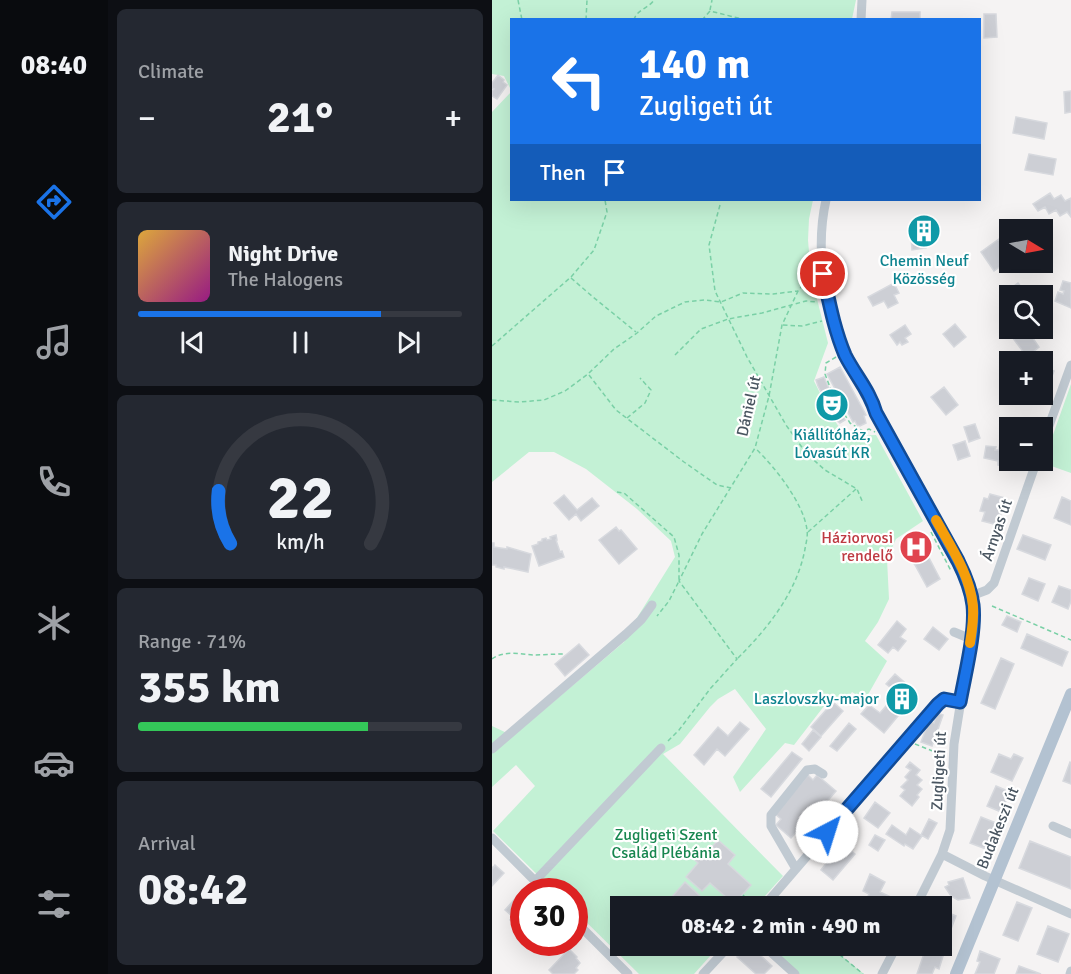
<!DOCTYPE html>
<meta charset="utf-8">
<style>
body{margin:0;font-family:Signika,sans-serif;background:#242831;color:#f1f3f6;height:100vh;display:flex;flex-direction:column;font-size:22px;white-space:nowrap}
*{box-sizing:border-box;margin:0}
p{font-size:20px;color:#9ea1a6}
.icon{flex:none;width:33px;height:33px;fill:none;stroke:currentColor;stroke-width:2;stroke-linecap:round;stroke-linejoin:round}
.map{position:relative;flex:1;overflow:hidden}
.side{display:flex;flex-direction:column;gap:9px;padding:9px;background:#0d0f14;width:384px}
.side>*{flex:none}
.guide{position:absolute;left:18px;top:18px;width:471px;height:183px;border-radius:0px;box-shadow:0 6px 24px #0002;background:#1a73e8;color:#fff;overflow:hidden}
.needle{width:39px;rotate:100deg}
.buttons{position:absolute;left:507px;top:219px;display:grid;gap:12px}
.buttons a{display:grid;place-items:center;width:54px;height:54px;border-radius:0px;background:#171b24;box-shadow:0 6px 24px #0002;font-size:30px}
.speed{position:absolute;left:18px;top:878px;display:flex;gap:12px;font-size:30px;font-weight:700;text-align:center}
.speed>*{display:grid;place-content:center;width:78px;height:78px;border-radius:50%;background:#171b24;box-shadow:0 6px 24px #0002;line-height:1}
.speed .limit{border:9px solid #d22;background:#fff;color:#111}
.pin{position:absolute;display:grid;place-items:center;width:51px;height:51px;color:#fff;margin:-26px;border:3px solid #fff;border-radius:50%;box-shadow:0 2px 6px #0007}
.me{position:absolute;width:66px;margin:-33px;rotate:40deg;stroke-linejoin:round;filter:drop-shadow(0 0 4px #0008)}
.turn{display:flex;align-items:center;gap:21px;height:126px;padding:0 30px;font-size:27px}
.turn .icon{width:78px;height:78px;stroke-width:2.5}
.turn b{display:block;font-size:42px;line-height:51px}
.then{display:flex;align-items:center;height:57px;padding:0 30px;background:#0003;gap:12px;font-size:22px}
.big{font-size:45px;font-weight:700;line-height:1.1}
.side .tile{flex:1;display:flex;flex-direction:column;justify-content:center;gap:9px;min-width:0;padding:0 21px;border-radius:9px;background:#242831}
.side .dial{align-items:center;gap:0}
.dial svg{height:156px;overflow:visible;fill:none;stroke:#363941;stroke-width:7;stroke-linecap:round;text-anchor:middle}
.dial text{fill:#f1f3f6;stroke:none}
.song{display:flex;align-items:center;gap:18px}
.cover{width:72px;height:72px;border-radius:9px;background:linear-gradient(135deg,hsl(40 70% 55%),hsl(310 70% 35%))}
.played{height:6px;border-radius:3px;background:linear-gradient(90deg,#1a73e8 75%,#363941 75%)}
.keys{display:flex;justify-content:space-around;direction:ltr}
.heat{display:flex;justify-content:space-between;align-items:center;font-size:33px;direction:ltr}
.charge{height:9px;border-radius:4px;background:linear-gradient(90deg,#34c759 71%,#363941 0)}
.trip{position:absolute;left:118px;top:896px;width:342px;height:60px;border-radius:0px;background:#171b24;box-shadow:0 6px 24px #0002;font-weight:700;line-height:60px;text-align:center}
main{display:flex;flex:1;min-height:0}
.tabs{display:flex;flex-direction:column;width:108px;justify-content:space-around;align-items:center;background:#090b0e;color:#9ea1a6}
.tabs .icon{width:42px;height:42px}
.tabs .on{color:#1a73e8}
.tabs b{font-size:27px;color:#f1f3f6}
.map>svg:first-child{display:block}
.green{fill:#c3f1d5}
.building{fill:#cdcfd5;stroke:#d7d9de;stroke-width:1.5}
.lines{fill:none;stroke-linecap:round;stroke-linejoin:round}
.path{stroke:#7ad0a6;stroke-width:1.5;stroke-dasharray:4.5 3;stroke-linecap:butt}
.minor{stroke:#c1cad2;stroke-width:9}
.major{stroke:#b3c2d1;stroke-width:12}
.route-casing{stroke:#114b97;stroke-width:15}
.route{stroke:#1a73e8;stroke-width:10}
.slow{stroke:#f59e0b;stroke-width:10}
.labels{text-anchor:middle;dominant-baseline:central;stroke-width:4.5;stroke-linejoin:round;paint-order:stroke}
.culture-label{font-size:16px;fill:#0d838f;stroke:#fff}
.street-label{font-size:16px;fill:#4a5661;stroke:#fff}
.health-label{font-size:16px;fill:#be3a42;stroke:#fff;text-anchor:end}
.park-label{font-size:16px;fill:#17864f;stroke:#fff}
</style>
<main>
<nav class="tabs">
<b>08:40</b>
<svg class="icon on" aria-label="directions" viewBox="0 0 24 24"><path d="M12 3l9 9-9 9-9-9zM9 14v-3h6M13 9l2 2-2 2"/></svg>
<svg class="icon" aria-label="music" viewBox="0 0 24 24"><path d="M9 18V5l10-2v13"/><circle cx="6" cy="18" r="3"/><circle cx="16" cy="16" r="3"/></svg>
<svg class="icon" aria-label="phone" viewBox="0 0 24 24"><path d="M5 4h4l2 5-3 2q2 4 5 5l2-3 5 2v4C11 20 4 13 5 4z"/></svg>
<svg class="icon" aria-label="climate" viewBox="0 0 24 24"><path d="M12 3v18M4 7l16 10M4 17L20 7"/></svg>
<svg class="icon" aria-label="car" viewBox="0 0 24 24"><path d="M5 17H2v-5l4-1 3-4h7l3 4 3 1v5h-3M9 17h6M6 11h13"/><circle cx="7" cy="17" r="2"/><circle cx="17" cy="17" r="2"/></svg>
<svg class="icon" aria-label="filters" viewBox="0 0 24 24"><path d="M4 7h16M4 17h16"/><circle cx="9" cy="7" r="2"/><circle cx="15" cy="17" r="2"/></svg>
</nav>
<section class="side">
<div class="tile"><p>Climate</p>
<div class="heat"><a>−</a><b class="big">21°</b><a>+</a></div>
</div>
<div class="tile">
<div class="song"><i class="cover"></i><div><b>Night Drive</b><p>The Halogens</p></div></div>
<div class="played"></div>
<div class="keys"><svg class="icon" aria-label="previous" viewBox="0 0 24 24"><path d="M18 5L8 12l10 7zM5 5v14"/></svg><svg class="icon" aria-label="pause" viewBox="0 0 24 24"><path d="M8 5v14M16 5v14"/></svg><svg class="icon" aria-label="next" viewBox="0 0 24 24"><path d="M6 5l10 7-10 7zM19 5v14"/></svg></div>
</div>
<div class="tile dial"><svg viewBox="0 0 100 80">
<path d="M14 69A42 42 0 1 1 86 69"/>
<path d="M14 69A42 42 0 0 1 8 42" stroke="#1a73e8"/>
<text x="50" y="56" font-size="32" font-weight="700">22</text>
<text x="50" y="72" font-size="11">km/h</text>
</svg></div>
<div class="tile"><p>Range · 71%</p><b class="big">355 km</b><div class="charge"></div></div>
<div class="tile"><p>Arrival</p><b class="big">08:42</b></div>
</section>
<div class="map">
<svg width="579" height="974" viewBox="0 0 579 974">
<rect width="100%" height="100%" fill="#f5f3f3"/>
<path class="green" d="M0,0H364L360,19L20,20L19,90L12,76L0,74Z
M19,92L20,200H321L317,219L316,240L319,275L336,343L322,381L339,415L353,436L384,435L431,521L404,539L395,559L397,599L386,622L373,641L395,661L373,700L360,692L351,704L339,697L302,745L293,743L248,792L241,777L274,729L243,689L226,699L218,707L188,744L171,754L291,876L264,906H129V945H228L202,974H147L83,911L82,891H62L1,831L43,786L24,765L0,787V726L21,736L132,642L138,629L183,557L179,541L145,509L94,469L62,452H37L0,482V112Z
M579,384V473L551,463Z
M272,945H336L372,974H306Z"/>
<path class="building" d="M400,12H428V20H399Z
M492,14H504L505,37L492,38Z
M6,75L12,80L11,82L15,85L5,99L0,96V91L2,89L0,88V83Z
M579,91V112L573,113L572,92Z
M524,117L555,123L552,139L521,133Z
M537,154L564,159L561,175L533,170Z
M558,193L562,199L569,195L573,201L579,198V217L575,212L568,216L564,210L557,214L553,207L546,211L541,204Z
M440,223L442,243L433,244L434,248L420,250L419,237H425L423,224Z
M507,239L518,255L511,260L513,263L502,271L489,252Z
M571,281L579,283V308L563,301L566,292L571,294L572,291L568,290Z
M402,283L407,293L402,295L406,303L396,308L392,301L381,306L376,297Z
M526,283L536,296H518V309L508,297Z
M463,324L474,337L462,347L451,334Z
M413,325L419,334L413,338L416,342L410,345L408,342L405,345L398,335Z
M531,328H534L547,347L535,357L520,337Z
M348,367L374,415L372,416L374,423L368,426L365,425L363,421L361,422L335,374Z
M550,367L562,371L557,384L550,382Z
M332,377L341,398L353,420L348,423L342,418L326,386L324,380Z
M452,387L466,405L454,415L439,397Z
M483,424L488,438L477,442L472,427Z
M518,435V460H523V464L517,463V467L506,465V461L492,458L494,446L504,447L503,450H507L508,442L516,444Z
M473,441L478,456L466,460L461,445Z
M498,494L513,498L506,525L490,521L493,512L488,511L492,498L496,499Z
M72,495L85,510L100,498L107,506L89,521L84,514L77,520L62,503Z
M570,497L579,501V525L562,518Z
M124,527L127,531L129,530L145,549L127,564L107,540Z
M64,535L65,540H64L68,552L70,551L72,557L47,566L40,546L46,544V542L50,541V539L54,538L55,540L59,539L58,537Z
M531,535L559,545L553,560L525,549Z
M422,536L436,556L448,579L435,587L423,565L409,545Z
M0,543H2V547L15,549V547L39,554L36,572L12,567V569L4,567V565H0Z
M537,578L553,584L546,601L530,594Z
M567,586L579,590V601L576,609L560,602Z
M515,616L529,622L525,632L510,625Z
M405,621L414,629L408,637L414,641L406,651L401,647L396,653L386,645Z
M441,627L456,639L447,650L432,639Z
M535,634L576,652L570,666L529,648Z
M87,644L97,655L73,676L63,664Z
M509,658L522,664L503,709L489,703Z
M403,674L425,693L392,733L369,714L377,705L388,713L405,693L394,684Z
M341,702L351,711L329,736L319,727Z
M445,713L451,715L440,746L429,742L437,721L442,723Z
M248,722L257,729L233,756L225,749L212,765L202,755L226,727L236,736Z
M357,723L364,729L345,751L338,746Z
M321,730L329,737L317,751L310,744Z
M300,752L310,759L279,797L269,789Z
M507,754L519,759L522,754L531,758L520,781L499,772Z
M418,762L428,770L424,775L430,780L425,785L430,789L425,795L427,797L420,806L408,796L413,790L409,787L416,780L413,777L419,770L414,767Z
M578,762L579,763V784L571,781Z
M316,775L321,780L325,775L344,791L312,828L310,826L299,838L284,825L289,819L283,814Z
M504,786L518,792L509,812L495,806Z
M383,802L398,813L386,828L372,818Z
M489,817L504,823L494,849L478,843Z
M437,819L445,823L436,839L429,835Z
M400,825L414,835L418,828L430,836L421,849L413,844L412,846L394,834Z
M383,835L393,840L386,851L377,845Z
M226,840L243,855L236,864L259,885L242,904L218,883L210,891L194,877L206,863L200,857L207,850L213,855Z
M538,841L579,857V889L527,868Z
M350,843L363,854L341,880L329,870Z
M3,865L12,873L0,886V867L1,868Z
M378,874L393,882L388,892L399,897L394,906L372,905L377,894L371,891Z
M471,878L478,898L466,900L459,896L453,887L457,885L456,882Z
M193,882L210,898L203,906H172Z
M27,894L32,898V922L27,927L18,920L21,917L13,910Z
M525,902L540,908L526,941L511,935Z
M450,910L464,916L456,937L450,934Z
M556,926L577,934L566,962L545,954Z
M257,945L280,966L272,974H264L245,957Z
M435,945L453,950L447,969L443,967L440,974H425Z
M77,949L85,957L84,958L88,963L84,968L86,970L82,974H61L57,970Z
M488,951L508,959L502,974H483L488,962L485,961Z
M527,966L549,974H524Z"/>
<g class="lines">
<path class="path" d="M26,0L30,20
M218,10L220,0
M94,20L95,0
M142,20C144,10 157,8 162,0
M210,20L218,11L254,20
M228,205L217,245L223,291L255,357L294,425L314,453L333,470L365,489L371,503
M79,278L101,297L144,332
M291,325L310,326L330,321
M0,346L79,277L102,250L115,212L113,200
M183,355L209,329L236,319L270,313L314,301L325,302
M344,357L334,363L333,374L342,398L358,423L371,431L377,429L383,432
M97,375L124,410L192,462L225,485L239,488
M0,400L27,402L52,400L73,391L96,374L122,349L145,333L164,316L193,302L213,300L229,302L251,293L281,294L306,291
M135,418L153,403L159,390L148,378
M125,492L132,493L182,537L187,555V581L177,601L165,616
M316,532L364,489
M439,532L459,571
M500,606L579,640
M246,658C276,628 305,592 313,549C314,543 316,536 315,530C312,504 283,467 264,449
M0,659C12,650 28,654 42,655C51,655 61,654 71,654
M176,741L187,730L218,689L245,659L187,581L210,534L263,448L277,396L290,325L306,291L319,275H321
M423,744L448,754
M251,895L261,906
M336,945L371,974"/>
<path class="minor" d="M369,20L370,0
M334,200C323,249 332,309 354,355C363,375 378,391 384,413L466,561L477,587L481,604L482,619L462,744L458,830L450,854L424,906
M550,445L579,365
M479,596L495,590L502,583L545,460
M462,632L479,639
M0,749L134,634L149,620L160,605
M561,826L579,834
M0,838L53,891
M450,854L493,876L579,914
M304,869L279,826V815L315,770L323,769L331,774
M43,881L169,748
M272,906L446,704L452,699L468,702
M82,920L136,974
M271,945L303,974
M211,974L238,945
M390,974L405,945
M578,974L579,971"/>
<path class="major" d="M464,974L579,694"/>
</g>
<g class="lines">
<defs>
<path id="route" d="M331,274C337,301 342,329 353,355C363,375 378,391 384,413L466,561C473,575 479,589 481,605C484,632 473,674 468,702L452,699L446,704L335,832"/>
</defs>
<use href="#route" class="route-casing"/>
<use href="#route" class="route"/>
<path class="slow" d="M444,520C459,547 478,575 481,606C482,619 480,631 478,643"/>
</g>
<defs>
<symbol id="building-disc" viewBox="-11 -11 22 22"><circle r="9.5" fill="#0f9aa8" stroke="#fff"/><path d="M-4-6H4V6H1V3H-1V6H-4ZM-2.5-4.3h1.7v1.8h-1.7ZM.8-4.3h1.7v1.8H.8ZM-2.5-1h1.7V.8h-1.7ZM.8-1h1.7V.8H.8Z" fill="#fff"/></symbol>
<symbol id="theatre-disc" viewBox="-11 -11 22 22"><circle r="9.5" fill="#0f9aa8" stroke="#fff"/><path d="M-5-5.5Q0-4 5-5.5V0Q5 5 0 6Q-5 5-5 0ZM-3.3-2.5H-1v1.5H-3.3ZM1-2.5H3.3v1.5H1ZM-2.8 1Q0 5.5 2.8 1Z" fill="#fff"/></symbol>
<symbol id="hospital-disc" viewBox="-11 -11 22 22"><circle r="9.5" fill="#e0444e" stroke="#fff"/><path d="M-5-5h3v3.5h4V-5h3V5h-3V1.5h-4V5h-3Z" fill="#fff"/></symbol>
</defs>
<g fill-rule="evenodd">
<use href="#building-disc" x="413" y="212" width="38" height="38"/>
<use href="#theatre-disc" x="321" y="386" width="38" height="38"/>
<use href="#hospital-disc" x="405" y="528" width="38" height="38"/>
<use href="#building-disc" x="391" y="680" width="38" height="38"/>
</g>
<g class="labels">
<g class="culture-label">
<text x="432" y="261">Chemin Neuf<tspan x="432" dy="18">Közösség</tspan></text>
<text x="340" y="435">Kiállítóház,<tspan x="340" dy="18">Lóvasút KR</tspan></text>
<text x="387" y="699" text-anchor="end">Laszlovszky-major</text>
</g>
<g class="street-label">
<text transform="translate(257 406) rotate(-77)">Dániel út</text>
<text transform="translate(505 530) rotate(-71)">Árnyas út</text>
<text transform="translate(447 771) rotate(-87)">Zugligeti út</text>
<text transform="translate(506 828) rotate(-68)">Budakeszi út</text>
</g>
<g class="health-label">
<text x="401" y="538">Háziorvosi<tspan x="401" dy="18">rendelő</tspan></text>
</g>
<g class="park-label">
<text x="174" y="835">Zugligeti Szent<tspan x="174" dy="18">Család Plébánia</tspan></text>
</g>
</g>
</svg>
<div class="buttons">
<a><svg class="needle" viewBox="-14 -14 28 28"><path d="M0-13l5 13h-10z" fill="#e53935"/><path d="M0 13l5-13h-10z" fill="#9ea1a6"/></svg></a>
<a><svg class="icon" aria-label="search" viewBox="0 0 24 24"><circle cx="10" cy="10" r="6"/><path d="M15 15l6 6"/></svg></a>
<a>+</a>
<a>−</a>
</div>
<div class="speed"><div class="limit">30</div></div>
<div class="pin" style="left:331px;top:274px;background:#d93025"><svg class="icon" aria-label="arrive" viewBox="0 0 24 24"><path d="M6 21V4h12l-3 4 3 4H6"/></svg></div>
<svg class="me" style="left:335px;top:832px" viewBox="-20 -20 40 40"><circle r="19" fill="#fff"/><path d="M0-13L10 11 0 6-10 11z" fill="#1a73e8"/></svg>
<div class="trip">08:42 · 2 min · 490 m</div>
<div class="guide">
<div class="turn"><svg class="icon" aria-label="left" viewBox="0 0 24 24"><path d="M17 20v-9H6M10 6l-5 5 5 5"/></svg><div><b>140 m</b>Zugligeti út</div></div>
<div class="then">Then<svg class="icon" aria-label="arrive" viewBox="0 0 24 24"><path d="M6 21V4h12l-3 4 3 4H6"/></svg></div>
</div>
</div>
</main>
